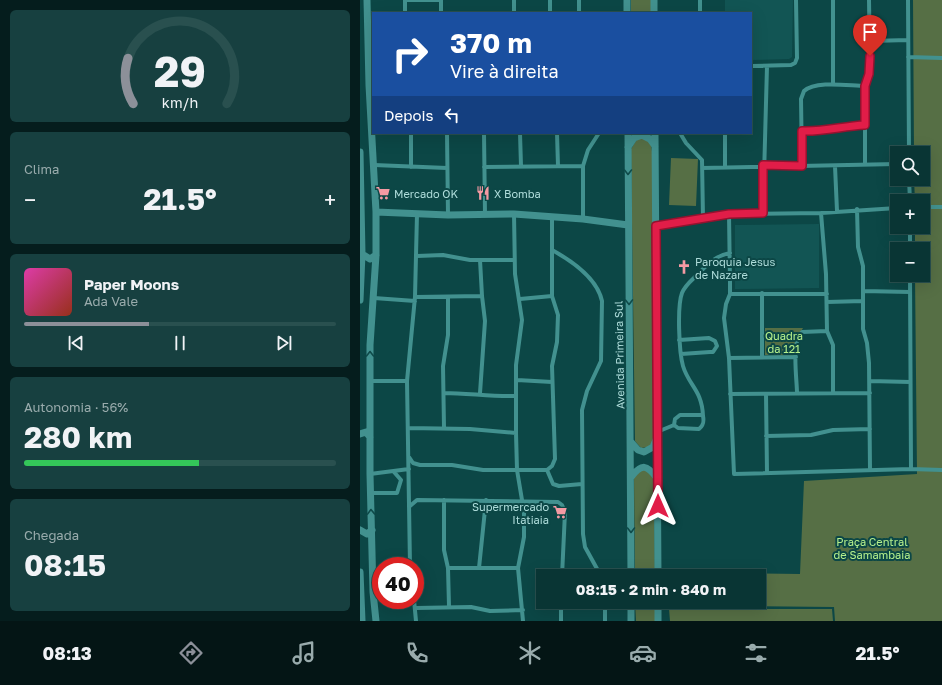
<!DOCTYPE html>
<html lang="pt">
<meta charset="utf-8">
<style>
body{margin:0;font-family:"Golos Text",sans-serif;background:#174040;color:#f1f3f6;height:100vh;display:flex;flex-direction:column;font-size:15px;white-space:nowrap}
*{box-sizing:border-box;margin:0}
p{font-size:13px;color:#99abac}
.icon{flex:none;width:22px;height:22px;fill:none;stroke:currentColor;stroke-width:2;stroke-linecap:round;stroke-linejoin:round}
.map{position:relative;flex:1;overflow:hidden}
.panel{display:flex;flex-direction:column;gap:10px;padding:10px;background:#051d1d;width:360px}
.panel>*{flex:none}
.top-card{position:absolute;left:12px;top:12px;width:380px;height:122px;border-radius:0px;box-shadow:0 4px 16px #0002,0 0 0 1px #29504f;background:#1a4fa0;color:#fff;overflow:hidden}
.controls{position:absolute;left:530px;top:146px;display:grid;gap:8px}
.controls a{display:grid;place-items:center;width:40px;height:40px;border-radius:0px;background:#093534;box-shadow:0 4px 16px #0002,0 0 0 1px #29504f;font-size:20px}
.speed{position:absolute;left:12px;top:557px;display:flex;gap:8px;font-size:20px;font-weight:700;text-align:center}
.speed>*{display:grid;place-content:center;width:52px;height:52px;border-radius:50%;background:#093534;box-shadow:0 4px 16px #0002,0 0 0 1px #29504f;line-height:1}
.speed .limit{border:6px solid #d22;background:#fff;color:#111}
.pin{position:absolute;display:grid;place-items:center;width:34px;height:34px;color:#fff;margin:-41px -17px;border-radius:50% 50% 50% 0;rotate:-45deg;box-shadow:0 0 4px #0007}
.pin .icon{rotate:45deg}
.me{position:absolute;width:44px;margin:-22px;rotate:0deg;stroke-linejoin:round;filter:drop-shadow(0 0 3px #0008)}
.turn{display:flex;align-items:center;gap:14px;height:84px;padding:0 12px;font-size:18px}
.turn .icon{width:52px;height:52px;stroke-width:2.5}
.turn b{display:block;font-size:28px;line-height:34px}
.then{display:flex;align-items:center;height:38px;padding:0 12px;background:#0003;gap:8px;font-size:15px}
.big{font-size:30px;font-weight:700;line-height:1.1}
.panel .card{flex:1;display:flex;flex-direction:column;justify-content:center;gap:6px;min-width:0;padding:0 14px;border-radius:6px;background:#174040}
.panel .dial{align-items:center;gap:0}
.dial svg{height:104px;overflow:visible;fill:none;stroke:#29504f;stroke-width:7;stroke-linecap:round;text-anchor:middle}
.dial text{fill:#f1f3f6;stroke:none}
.song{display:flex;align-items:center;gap:12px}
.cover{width:48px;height:48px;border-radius:6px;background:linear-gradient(135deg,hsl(320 70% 55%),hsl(10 70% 35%))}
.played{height:4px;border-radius:2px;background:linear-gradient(90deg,#8c9099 40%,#29504f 40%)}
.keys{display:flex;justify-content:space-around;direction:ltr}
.heat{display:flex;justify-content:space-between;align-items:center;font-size:22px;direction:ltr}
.charge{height:6px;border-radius:3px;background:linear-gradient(90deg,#34c759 56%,#29504f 0)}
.trip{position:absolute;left:176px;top:569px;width:230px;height:40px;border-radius:0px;background:#093534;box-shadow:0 4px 16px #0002,0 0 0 1px #29504f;font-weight:700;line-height:40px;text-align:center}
.tab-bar{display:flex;height:64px;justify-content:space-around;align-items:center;background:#041515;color:#99abac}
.tab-bar .icon{width:28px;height:28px}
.tab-bar .current{color:#8c9099}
.tab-bar b{font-size:18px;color:#f1f3f6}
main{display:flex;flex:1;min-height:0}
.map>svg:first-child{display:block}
.built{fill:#125554}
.green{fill:#566f45}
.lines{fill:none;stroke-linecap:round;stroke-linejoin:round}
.minor{stroke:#42918f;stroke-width:4}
.tertiary{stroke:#42918f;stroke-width:7}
.oneway{stroke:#0f4b4a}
.route-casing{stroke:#92132f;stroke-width:10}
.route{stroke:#e11d48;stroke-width:7}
.labels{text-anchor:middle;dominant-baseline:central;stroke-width:4;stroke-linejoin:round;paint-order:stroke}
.poi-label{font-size:11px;fill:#aedcda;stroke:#0c4746;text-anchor:start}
.park-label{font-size:11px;fill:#b6f08c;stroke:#0c4746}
.street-label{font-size:11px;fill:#aedcda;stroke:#0c4746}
</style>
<main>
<section class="panel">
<div class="card dial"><svg viewBox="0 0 100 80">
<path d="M14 69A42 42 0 1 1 86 69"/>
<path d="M14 69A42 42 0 0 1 10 34" stroke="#8c9099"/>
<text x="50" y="56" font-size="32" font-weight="700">29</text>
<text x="50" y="72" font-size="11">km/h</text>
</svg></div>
<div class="card"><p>Clima</p>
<div class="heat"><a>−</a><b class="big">21.5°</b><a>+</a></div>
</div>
<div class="card">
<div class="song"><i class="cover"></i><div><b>Paper Moons</b><p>Ada Vale</p></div></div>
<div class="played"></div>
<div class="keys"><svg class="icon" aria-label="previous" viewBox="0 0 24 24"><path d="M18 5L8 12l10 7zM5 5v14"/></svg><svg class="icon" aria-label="pause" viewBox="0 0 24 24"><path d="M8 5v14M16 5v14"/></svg><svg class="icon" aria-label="next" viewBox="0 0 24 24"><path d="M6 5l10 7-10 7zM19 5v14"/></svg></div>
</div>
<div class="card"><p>Autonomia · 56%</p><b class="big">280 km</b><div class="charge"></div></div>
<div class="card"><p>Chegada</p><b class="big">08:15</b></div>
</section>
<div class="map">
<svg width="582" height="621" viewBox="0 0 582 621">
<rect width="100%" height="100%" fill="#0c4746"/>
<path class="built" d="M365,0H433L432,57L429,59L391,60V13H365Z
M459,224V288L375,289V225Z"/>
<path class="green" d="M271,0H292V13H271Z
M553,0H582V621H475L474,607L309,605L308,602H399V576H307V572L440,574L444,481L557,474L555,275H563V249H555V227H563V201H555L554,179H563V153H554Z
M285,138L291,143L293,160L295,438L289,447L281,448L275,441L271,149L277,139Z
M311,158L338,159L336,206L309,205Z
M405,328H443L438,337L437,356L405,355Z
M281,469H290L294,476L295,576H275L274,478Z
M275,602H296V621H276Z
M309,609H472L473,621H310Z"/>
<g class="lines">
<path class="minor" d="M81,0V13
M154,0V13
M190,0V13
M340,0V13
M473,0V84
M548,0L549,153
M45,13V0H81
M219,13V0
M511,41L548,40
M548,57L582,58
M391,66L431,65L435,63L437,58L436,0
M441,131C464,131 482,126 505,125
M87,133L88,215
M124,133L125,215
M160,133L161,166
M197,133L198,166
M320,133L326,143L342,160L343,218
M14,165L87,168
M505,165V86L510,65L509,0
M365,166V133
M442,166L441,99L444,91C456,80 490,86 505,86
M475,166L477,211
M51,167V133
M124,167L223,166
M342,168L537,164
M549,179L550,201
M563,207H582
M497,209L498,247L503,266V329L507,343L509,363L510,470
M403,213L407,66
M461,213L466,274L467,331L473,345V393
M154,214L155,274L162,320L156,365V433L157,470L164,512V537L158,568L163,621
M369,214L370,282V294L366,304L364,318L369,358L374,474L551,469L582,470
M223,219V166L228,150L239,133
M296,226L369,214L461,213L537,208
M550,227V249
M192,250C212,261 237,278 242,301L241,361L227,391L222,410L223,534L225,547L241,576
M57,256L83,255L110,260H154
M550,275L551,469
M503,291L550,292
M402,293V357
M370,294H467
M55,297L122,296
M14,298L55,301
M160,299L192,296
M467,302L503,301
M319,340L349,338L355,341L357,346L353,352H350L321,354
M369,358L436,357
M157,380L192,382
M11,381H47
M510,381L550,382
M84,393C108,393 132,397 156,396
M120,393L125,321L122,296L120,260
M437,393C437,380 431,340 442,332L467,331
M370,394L510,393
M406,394L407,473
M343,415H320L315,419L314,425L318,428L339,429C344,425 344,421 343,416C342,390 329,386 323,366C319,352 317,306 322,293C325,285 332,280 338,274C348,264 355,256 370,253
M48,428L110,429L156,433
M84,428L83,366L88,335V297
M297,432L314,425
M406,436L451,435L473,430L510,429
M49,457L53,463L60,465H92L123,470H187L192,466L195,459L192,366L197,342L198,315L192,296V216
M187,470L193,484L199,486L222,484
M10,474L49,469
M10,493H37L41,480L34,472
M84,500V550L88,568L89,606
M50,506L57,500L198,502L202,505L205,512L202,576
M50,566L47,381L55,297L57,214
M88,568H158
M119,568L126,500
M12,571H21
M54,600L56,621
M245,602V621
M56,608L111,607L130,611L163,610
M201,621V602"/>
<path class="tertiary" d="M7,0L9,85L16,212V255L10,345V474L13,592L16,621
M267,0V13
M294,0V13
M268,133L271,576
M295,133L298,576
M268,147L274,138L282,135L290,139L295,146
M0,152L2,254L0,300
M16,212L88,215L154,214L223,219L268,225
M2,254L10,259L16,255
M0,434L6,432L10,437
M271,442L278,450L284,452L293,447L296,440
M271,477C282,463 287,465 297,478
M0,530L7,534L12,530
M0,572L2,621
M271,602V621
M298,602V621"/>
</g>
<defs><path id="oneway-chevron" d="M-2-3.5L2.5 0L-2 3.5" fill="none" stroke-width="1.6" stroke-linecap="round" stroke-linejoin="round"/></defs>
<g class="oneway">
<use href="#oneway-chevron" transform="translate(268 172) rotate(90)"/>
<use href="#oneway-chevron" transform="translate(269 302) rotate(89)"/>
<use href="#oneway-chevron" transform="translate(10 354) rotate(-90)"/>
<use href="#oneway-chevron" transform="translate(11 512) rotate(-92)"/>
<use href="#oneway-chevron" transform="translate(271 530) rotate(90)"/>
</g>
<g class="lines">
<defs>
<path id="route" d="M298,506L296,226L369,214L403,213V165L442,166V131C464,132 483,126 505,125V86L509,74L510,56"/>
</defs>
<use href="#route" class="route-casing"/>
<use href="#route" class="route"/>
</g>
<defs>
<symbol id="supermarket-bare" viewBox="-9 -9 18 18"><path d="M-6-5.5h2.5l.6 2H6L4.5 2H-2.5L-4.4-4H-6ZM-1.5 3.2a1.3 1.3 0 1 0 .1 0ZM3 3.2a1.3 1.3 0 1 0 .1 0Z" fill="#f49aa3" stroke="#0c4746" stroke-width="2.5" paint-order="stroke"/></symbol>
<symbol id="restaurant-bare" viewBox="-9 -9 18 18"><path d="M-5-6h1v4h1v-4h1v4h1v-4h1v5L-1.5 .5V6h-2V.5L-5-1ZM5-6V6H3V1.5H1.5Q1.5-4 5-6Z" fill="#f49aa3" stroke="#0c4746" stroke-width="2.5" paint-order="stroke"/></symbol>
<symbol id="church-bare" viewBox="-9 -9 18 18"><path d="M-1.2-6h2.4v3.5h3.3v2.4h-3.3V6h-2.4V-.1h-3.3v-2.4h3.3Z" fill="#f49aa3" stroke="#0c4746" stroke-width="2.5" paint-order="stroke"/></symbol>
</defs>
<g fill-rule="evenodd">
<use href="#supermarket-bare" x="13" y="183" width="20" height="20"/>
<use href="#restaurant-bare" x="113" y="183" width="20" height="20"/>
<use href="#church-bare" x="314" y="257" width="20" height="20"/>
<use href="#supermarket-bare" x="190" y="502" width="20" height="20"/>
</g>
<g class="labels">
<g class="poi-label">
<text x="34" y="193">Mercado OK</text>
<text x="134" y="193">X Bomba</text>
<text x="335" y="261">Paroquia Jesus<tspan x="335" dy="13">de Nazare</tspan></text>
<text x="189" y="506" text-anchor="end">Supermercado<tspan x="189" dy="13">Itatiaia</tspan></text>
</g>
<g class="park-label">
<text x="424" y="335">Quadra<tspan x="424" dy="13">da 121</tspan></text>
<text x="512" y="541">Praça Central<tspan x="512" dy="13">de Samambaia</tspan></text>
</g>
<g class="street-label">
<text transform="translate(259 355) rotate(-91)">Avenida Primeira Sul</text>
</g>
</g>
</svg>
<div class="controls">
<a><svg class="icon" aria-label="search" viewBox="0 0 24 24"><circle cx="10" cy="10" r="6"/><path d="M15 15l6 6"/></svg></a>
<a>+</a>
<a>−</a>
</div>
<div class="speed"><div class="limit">40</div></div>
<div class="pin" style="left:510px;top:56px;background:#d93025"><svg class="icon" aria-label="arrive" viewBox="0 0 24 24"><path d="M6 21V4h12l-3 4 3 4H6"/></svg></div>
<svg class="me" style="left:298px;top:506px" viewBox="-20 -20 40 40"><path d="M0-17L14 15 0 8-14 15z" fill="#e11d48" stroke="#fff" stroke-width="4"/></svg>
<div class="trip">08:15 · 2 min · 840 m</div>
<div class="top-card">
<div class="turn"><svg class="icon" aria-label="right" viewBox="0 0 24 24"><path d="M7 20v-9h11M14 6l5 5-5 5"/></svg><div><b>370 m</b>Vire à direita</div></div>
<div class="then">Depois<svg class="icon" aria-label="left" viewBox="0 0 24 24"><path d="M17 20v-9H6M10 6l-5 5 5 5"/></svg></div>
</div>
</div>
</main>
<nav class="tab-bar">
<b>08:13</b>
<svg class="icon current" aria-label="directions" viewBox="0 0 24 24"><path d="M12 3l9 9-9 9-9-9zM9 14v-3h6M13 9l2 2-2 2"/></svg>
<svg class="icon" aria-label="music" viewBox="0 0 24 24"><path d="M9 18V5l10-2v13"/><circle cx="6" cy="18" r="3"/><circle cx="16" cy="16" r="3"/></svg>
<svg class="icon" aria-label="phone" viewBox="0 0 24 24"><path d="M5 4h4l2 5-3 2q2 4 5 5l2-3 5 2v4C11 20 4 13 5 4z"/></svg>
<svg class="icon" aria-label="climate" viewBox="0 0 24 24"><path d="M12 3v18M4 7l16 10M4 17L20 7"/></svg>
<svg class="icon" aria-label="car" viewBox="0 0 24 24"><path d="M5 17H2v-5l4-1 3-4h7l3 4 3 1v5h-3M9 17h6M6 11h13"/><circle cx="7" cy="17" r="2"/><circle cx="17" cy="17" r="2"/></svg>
<svg class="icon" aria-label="filters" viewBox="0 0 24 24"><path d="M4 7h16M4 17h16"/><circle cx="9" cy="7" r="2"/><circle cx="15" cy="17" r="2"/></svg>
<b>21.5°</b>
</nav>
